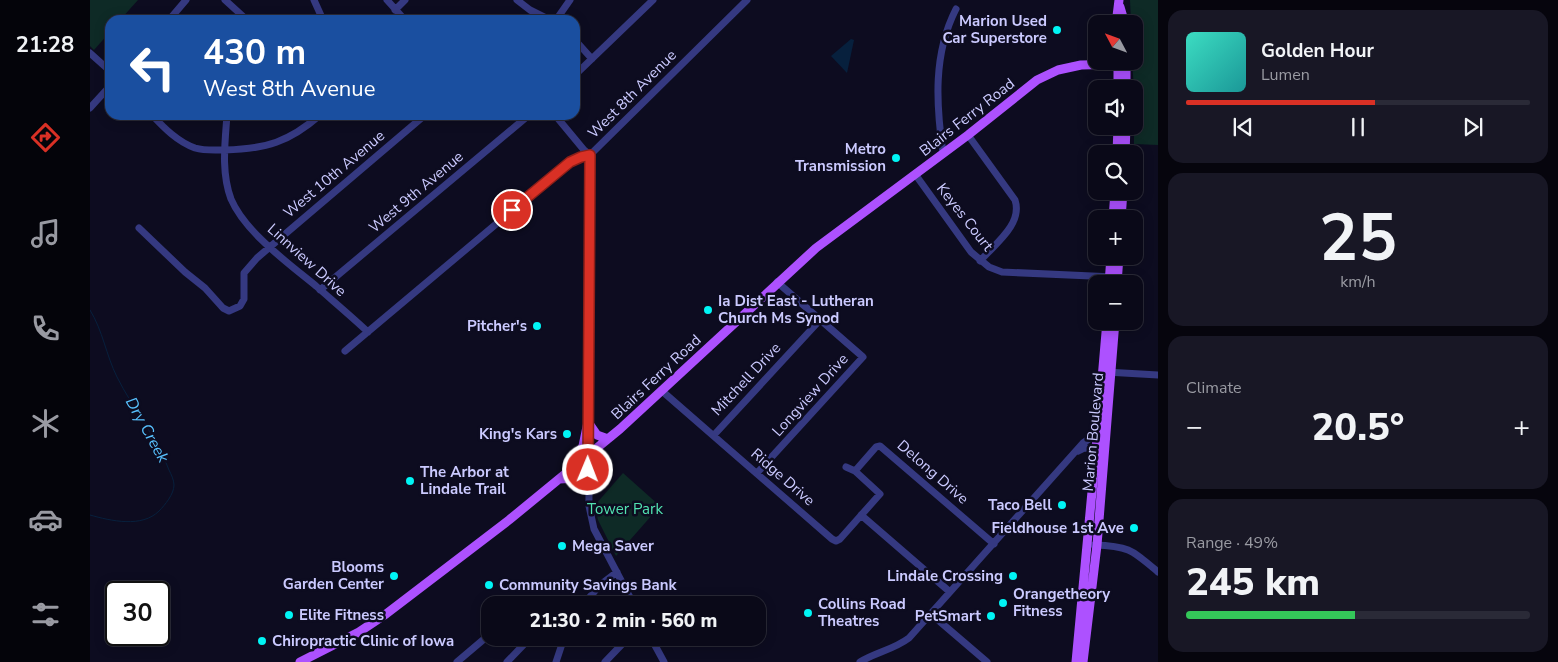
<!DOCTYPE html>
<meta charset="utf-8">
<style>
body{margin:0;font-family:"Nunito Sans",sans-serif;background:#181725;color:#f1f3f6;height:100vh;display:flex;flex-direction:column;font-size:19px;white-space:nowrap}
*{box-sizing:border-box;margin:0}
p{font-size:16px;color:#999aa2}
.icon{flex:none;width:28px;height:28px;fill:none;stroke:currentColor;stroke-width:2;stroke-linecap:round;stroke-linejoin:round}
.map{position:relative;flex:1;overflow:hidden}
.sheet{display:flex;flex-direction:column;gap:10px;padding:10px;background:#06050d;width:400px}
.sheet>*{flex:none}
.banner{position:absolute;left:15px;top:15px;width:475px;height:105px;border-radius:15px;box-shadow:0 2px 12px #0003,0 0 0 1px #2a2a37;background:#1a4fa0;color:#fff;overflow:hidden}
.needle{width:32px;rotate:311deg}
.fabs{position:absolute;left:998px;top:15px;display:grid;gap:10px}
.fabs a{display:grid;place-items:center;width:55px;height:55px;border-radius:10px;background:#0a0918;box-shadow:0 2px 12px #0003,0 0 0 1px #2a2a37;font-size:25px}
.speed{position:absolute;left:15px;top:581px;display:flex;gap:10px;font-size:25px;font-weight:700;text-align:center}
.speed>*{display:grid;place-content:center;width:65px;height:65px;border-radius:50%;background:#0a0918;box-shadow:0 2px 12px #0003,0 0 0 1px #2a2a37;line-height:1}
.speed .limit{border:2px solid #111;border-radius:8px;background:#fff;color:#111}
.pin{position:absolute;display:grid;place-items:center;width:42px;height:42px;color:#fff;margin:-21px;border:2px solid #fff;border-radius:50%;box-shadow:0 1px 5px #0007}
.me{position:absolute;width:55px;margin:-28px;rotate:1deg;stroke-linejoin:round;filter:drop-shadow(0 0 4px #0008)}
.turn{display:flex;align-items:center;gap:18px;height:105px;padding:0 15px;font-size:22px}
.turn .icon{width:65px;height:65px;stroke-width:2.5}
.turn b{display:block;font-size:35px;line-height:42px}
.big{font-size:38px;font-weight:800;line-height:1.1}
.sheet .card{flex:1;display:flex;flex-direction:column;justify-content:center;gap:8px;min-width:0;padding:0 18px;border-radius:15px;background:#181725}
.sheet .dial{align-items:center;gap:0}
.dial b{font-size:65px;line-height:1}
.song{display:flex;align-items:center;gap:15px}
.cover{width:60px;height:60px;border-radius:8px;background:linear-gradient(135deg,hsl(170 70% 55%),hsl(180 70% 35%))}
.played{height:5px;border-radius:2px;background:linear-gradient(90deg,#d93025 55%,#2a2a37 55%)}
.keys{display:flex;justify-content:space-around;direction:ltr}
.heat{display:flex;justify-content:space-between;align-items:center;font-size:28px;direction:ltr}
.charge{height:8px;border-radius:4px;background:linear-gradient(90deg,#34c759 49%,#2a2a37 0)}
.trip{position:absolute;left:391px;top:596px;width:285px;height:50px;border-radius:15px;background:#0a0918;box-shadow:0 2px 12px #0003,0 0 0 1px #2a2a37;font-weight:800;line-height:50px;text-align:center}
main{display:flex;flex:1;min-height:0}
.tabs{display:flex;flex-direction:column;width:90px;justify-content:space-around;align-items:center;background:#04040a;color:#999aa2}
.tabs .icon{width:35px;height:35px}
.tabs .on{color:#d93025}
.tabs b{font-size:22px;color:#f1f3f6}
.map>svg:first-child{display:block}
.green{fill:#0e2a26}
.water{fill:#07203d}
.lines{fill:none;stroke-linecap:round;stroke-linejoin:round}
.stream{stroke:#07203d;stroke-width:1}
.minor{stroke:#353981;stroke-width:7}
.major{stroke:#ad51ff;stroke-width:9}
.route-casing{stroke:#8d1f18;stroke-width:12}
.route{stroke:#d93025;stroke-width:9}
.poi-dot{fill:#00f5f5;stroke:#0d0c20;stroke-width:2}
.labels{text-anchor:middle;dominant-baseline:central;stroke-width:5;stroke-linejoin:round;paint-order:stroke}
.poi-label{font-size:15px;font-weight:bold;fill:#cbcaff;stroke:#0d0c20;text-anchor:end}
.street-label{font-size:15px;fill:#cbcaff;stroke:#0d0c20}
.park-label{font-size:15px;fill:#52e3b1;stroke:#0d0c20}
.water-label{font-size:16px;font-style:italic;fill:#58c2ff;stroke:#0d0c20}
</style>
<main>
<nav class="tabs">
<b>21:28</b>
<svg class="icon on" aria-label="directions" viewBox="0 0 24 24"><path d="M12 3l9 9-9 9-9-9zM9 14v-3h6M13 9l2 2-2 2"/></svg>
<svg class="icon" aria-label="music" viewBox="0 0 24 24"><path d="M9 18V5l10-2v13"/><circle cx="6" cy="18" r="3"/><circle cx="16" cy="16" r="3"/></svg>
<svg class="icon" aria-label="phone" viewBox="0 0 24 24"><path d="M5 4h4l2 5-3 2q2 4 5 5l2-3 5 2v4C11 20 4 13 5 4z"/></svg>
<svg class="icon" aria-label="climate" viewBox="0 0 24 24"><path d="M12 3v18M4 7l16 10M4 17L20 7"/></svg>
<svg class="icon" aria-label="car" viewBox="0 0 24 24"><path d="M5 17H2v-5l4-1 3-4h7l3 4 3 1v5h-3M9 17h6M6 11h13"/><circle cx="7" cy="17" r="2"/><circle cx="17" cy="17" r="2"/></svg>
<svg class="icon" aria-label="filters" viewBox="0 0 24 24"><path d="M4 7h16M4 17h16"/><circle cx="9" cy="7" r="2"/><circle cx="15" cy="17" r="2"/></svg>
</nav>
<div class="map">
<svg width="1068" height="662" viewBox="0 0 1068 662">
<rect width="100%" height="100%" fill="#0d0c20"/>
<path class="green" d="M0,0H48L30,20H20V32L4,50L0,46Z
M1040,0H1068V145L1044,144V89L1042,61H1044V24H1041Z
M533,473L570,506L526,556L508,520L505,505Z"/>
<path class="water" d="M761,39L764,40L757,73L741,56Z"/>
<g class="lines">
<path class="stream" d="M0,310C13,331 16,355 27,377C43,409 67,437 79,470C81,474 84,480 84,485C84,494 75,505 69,511C52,528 21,521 0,515"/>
<path class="minor" d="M135,0L157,20
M224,0L233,20
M297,0L315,20
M427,0L440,10L460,20
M305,10L315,0
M79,20L96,0
M466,20L480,0
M485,40L502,59
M0,53L20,71
M485,75L563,0
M0,108L20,86
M62,115C74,128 88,142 105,148C115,151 124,150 135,150C176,149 199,142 230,115
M137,115C135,143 131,172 141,199C155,232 198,263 226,286C243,301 261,316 278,332
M465,115L494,150L500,155
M878,135L925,200C933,224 905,244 890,261
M853,153C846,104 843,54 866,9
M500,155L498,210L499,506L504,529L544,605
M825,174L881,252L899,267L912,272L1024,277
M49,228L95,272L115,288L133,308L139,311L150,306L154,299V273L167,258L335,115
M230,290L439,115
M255,351L480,162L491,157L500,155L657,0
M1016,372L1068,375
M572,391L742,539L746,541L750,539L790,494L765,471L756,467
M624,435L730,320
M988,451L994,448L1006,449
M765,471L786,447L790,446L904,544
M667,473L773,357L687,282
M771,515L860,592
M1004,545C1039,546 1042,550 1068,572
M493,605L510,585L527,572
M841,614L897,662
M561,638L574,662
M367,662L400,634
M417,662L440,638
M466,662L474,638
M515,662L538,638
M770,662C786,652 803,650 819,638L993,443L999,439L1011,435"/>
<path class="major" d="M1030,7L1035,24
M1026,24L1029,0
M1028,61V89
M1036,61V89
M1027,154L1028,126
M1035,154L1036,126
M1023,219L1025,191
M1031,219L1033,191
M1019,284L1021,256
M1027,284L1029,256
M498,422L507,435L518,439
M480,467L493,446L498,422
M469,479L489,478L497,485
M210,662L269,632L296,614L419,520L530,429L726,248L878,135L947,80L968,70L991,65L1036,64
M986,662L1006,449L1017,321
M993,662L1007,545L1025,321"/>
</g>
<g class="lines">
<defs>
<path id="route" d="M422,210L480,162L491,157L500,155L498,470"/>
</defs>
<use href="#route" class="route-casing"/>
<use href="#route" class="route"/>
</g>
<g class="poi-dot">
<circle cx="967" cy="30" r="5"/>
<circle cx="806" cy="158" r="5"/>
<circle cx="618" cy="310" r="5"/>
<circle cx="447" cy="326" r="5"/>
<circle cx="477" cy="434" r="5"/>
<circle cx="320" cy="481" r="5"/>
<circle cx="972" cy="505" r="5"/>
<circle cx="1044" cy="528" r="5"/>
<circle cx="472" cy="546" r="5"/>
<circle cx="304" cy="576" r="5"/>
<circle cx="923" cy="576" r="5"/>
<circle cx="399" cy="585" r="5"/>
<circle cx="913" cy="603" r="5"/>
<circle cx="718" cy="613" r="5"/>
<circle cx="199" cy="615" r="5"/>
<circle cx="901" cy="616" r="5"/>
<circle cx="172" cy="641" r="5"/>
</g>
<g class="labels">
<g class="poi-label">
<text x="957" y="21">Marion Used<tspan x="957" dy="17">Car Superstore</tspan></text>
<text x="796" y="149">Metro<tspan x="796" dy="17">Transmission</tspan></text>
<text x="628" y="301" text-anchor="start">Ia Dist East - Lutheran<tspan x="628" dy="17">Church Ms Synod</tspan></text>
<text x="437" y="326">Pitcher's</text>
<text x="467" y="434">King's Kars</text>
<text x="330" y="472" text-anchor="start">The Arbor at<tspan x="330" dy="17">Lindale Trail</tspan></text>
<text x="962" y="505">Taco Bell</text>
<text x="1034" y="528">Fieldhouse 1st Ave</text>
<text x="482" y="546" text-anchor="start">Mega Saver</text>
<text x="294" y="567">Blooms<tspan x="294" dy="17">Garden Center</tspan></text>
<text x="913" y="576">Lindale Crossing</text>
<text x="409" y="585" text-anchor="start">Community Savings Bank</text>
<text x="923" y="594" text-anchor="start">Orangetheory<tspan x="923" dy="17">Fitness</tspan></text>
<text x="728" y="604" text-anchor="start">Collins Road<tspan x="728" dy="17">Theatres</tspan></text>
<text x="209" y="615" text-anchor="start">Elite Fitness</text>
<text x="891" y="616">PetSmart</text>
<text x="182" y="641" text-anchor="start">Chiropractic Clinic of Iowa</text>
</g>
<g class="street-label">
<text transform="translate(542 94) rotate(-45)">West 8th Avenue</text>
<text transform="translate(877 117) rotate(-38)">Blairs Ferry Road</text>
<text transform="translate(244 174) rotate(-40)">West 10th Avenue</text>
<text transform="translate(326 192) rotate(-40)">West 9th Avenue</text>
<text transform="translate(875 217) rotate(52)">Keyes Court</text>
<text transform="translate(217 260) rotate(42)">Linnview Drive</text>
<text transform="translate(566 377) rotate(-43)">Blairs Ferry Road</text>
<text transform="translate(656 379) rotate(-47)">Mitchell Drive</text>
<text transform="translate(720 395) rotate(-48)">Longview Drive</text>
<text transform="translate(1003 432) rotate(-85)">Marion Boulevard</text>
<text transform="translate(843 472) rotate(41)">Delong Drive</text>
<text transform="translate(693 477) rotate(41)">Ridge Drive</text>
</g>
<g class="park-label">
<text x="535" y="509">Tower Park</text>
</g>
<g class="water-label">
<text transform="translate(57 430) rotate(61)">Dry Creek</text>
</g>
</g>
</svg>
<div class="fabs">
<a><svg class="needle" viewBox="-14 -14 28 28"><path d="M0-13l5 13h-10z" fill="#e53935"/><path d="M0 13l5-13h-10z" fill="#999aa2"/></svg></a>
<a><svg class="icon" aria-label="sound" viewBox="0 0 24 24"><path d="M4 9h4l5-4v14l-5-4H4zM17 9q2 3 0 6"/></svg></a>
<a><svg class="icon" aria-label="search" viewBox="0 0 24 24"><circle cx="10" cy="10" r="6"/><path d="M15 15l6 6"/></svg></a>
<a>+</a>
<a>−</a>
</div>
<div class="speed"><div class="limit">30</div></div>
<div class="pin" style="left:422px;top:210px;background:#d93025"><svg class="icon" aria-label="arrive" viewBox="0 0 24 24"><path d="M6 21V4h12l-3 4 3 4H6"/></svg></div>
<svg class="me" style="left:498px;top:470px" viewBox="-20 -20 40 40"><circle r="17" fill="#d93025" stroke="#fff" stroke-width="3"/><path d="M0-11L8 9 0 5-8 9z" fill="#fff"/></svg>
<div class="trip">21:30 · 2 min · 560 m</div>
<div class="banner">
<div class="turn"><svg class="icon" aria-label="left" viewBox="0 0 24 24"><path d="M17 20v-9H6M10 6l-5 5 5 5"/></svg><div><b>430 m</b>West 8th Avenue</div></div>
</div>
</div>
<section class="sheet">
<div class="card">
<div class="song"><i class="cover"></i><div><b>Golden Hour</b><p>Lumen</p></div></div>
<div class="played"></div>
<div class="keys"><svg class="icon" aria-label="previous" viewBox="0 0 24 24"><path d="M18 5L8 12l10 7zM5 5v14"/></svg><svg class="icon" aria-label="pause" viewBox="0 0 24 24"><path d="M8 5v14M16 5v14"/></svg><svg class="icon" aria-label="next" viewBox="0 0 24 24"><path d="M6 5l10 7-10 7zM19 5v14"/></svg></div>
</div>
<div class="card dial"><b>25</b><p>km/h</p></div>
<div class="card"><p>Climate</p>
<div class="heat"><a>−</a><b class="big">20.5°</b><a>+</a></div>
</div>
<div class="card"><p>Range · 49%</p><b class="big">245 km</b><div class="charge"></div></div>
</section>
</main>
